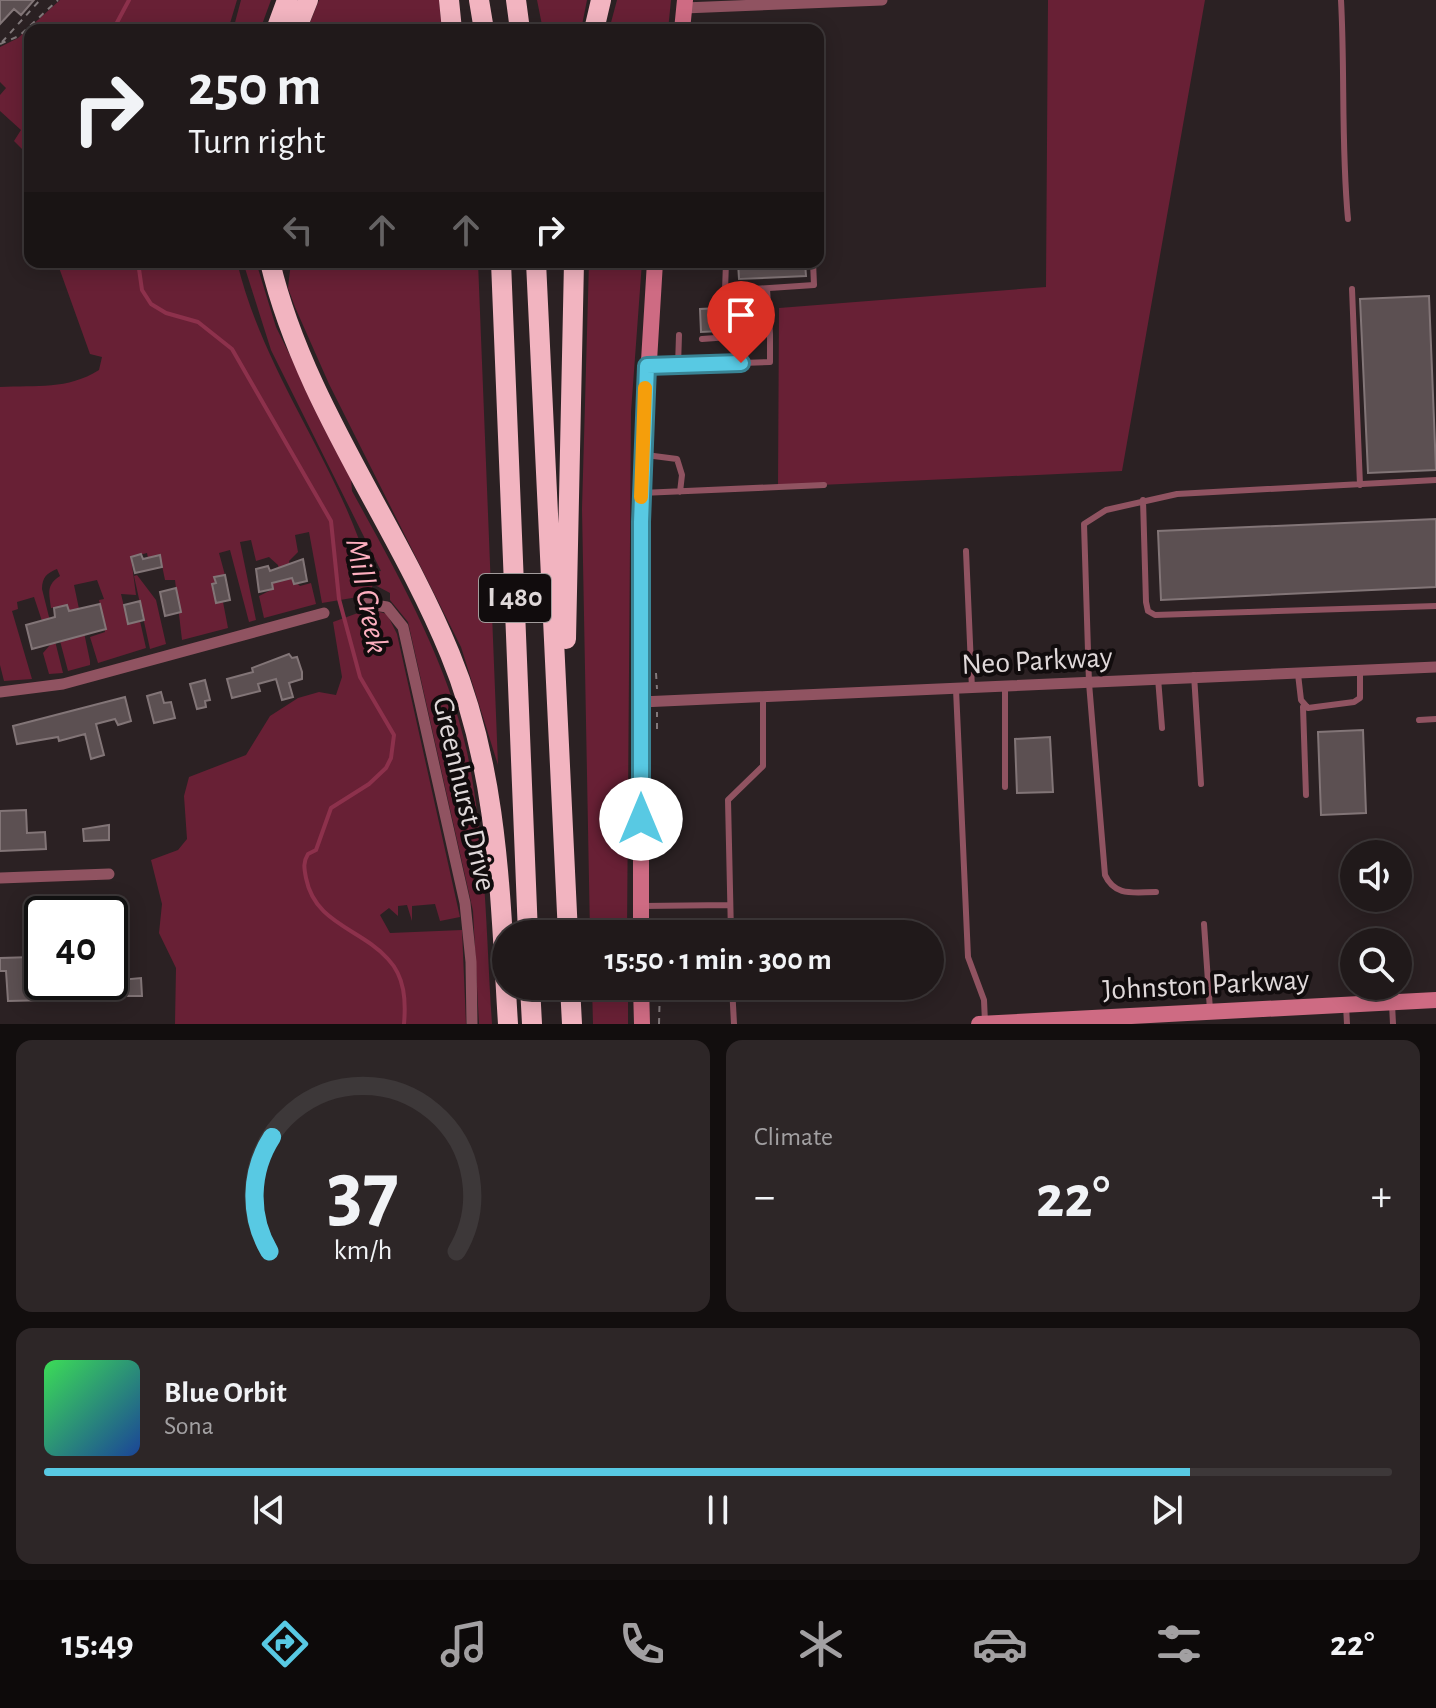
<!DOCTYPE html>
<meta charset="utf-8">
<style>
body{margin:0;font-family:"Alegreya Sans",sans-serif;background:#2d2627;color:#f1f3f6;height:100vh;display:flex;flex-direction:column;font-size:30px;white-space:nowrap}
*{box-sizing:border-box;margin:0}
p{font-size:26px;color:#a2a0a2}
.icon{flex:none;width:44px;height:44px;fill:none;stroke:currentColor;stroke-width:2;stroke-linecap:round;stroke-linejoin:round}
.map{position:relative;height:1024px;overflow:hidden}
.panel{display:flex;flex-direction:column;gap:16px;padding:16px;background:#120e0e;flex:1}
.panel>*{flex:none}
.guide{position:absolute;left:24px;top:24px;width:800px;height:244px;border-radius:16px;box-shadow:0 4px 20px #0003,0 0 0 2px #3d3839;background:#20191a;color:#f1f3f6;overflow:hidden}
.fabs{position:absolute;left:1340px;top:840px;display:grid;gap:16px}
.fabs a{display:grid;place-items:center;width:72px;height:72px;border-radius:50%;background:#20191a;box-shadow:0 4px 20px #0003,0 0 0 2px #3d3839;font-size:40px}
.speed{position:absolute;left:24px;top:896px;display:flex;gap:16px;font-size:40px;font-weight:700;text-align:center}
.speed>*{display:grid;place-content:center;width:104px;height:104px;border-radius:50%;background:#20191a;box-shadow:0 4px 20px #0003,0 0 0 2px #3d3839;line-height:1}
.speed .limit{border:4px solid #111;border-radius:12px;background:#fff;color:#111}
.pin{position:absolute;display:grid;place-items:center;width:68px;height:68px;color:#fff;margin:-82px -34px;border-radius:50% 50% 50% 0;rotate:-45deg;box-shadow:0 0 8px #0007}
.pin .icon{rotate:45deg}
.me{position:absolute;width:88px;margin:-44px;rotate:0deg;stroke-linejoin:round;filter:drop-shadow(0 0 6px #0008)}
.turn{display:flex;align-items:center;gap:28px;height:168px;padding:0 32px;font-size:36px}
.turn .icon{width:104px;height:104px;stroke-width:2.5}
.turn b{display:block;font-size:56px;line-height:68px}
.lanes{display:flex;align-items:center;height:76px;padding:0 32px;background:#0003;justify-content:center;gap:40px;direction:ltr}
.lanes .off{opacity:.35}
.big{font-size:60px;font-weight:700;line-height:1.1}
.panel .tile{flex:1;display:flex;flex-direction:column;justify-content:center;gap:12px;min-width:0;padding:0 28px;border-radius:16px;background:#2d2627}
.panel .dial{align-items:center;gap:0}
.dial svg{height:208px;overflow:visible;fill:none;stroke:#3d3839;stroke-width:7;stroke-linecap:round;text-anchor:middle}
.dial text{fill:#f1f3f6;stroke:none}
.song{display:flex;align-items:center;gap:24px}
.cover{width:96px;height:96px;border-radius:12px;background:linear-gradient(135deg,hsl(130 70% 55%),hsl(220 70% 35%))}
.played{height:8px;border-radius:4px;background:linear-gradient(90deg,#58c9e3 85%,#3d3839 85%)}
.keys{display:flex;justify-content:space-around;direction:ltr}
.heat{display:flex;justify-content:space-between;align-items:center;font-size:44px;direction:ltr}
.panel .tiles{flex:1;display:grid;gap:16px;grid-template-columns:1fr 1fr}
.tile:last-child{grid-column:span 2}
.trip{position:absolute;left:492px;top:920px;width:452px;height:80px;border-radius:40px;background:#20191a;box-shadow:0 4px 20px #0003,0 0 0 2px #3d3839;font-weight:700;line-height:80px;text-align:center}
.tabs{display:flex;height:128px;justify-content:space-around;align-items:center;background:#0d0a0a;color:#a2a0a2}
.tabs .icon{width:56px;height:56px}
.tabs .on{color:#58c9e3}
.tabs b{font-size:36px;color:#f1f3f6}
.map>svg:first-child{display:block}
.green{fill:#682035}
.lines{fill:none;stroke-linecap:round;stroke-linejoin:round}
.stream{stroke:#8d314c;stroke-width:4}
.building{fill:#5c5052;stroke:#827577;stroke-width:2}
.path{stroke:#81787a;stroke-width:2;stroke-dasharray:6 6;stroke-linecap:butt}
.lane{stroke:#905361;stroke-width:6}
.street{stroke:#905361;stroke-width:11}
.secondary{stroke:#ce6b83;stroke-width:16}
.highway{stroke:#f2b4c0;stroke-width:20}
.route-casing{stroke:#398394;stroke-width:20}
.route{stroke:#58c9e3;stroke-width:14}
.slow{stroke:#f59e0b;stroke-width:14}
.labels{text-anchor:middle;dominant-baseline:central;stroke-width:8;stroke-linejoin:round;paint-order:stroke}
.shield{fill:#110c0d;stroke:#a29c9c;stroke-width:2}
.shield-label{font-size:28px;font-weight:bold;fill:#e0d9da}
.street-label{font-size:30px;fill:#e0d9da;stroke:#110c0d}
.water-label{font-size:32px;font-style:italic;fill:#fdafbf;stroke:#110c0d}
</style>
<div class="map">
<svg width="1436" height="1024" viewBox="0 0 1436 1024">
<rect width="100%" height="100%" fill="#2b2123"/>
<path class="green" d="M60,0H237L228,30H30V157L14,141L21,130L0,111V95L6,88L0,82V47L18,38Z
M241,0H271L260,30H233Z
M319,0H439L442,30H307Z
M537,0H587L581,30H543Z
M617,0H671L668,30H609Z
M1048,0H1205L1122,471L778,487L779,308L1046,287Z
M57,262H237C264,375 339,464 370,573L381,571L271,350L243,262H256L276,327L351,479L352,491C397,573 447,660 467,752C486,841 486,934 492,1024H479L473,911L408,622L390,600V593L373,584L370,595L322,603L309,532L295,535L298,552L289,561L293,579L300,586L311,583L316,604L264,618L259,596L273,589L272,583L281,581L278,565L269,557L256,561L251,540L240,542L256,620L249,622L230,550L219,553L225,575L215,577L216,583L212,584L216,603L223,602L228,628L182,640L175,580H165L160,556L148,558L147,553L131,557L136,595L121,594L128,623L140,621L146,648L98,663L90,637L105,632L99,600L104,599L97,580L74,585L90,661V665L68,671L60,641V607L51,608C49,593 46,585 60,576L57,569C47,573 42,577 42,589L63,673L49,674L43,653L50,645L34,597L17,602L18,609L12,611L32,679L4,681L0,665V387C37,385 67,390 99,370L102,357L90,354Z
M291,262H335L365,267L395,262H478L498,765L461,647L329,384L295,307L288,288Z
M589,262H642L631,412L627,934H590L582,509Z
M137,575L156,600L166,644L150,649L134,576Z
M369,609L387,614L397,634L460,917L440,921L435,904L412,906V921L407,905L398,906V916L389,908L380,915L390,933L462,930L466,1024H175L176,968L159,933L162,904L151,860L178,850L187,839L184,796L189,777L246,755L270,716L298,698L319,692L336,695L342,677L333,622Z
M592,986H628V1024H593Z"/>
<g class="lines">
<path class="stream" d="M113,30L129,0
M138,262L142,290L151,304L166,313L198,322L232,349L331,521L339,599L360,677L394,735L391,758L386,768L369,784L331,808L316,850L308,854C303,862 304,868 306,878C315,924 360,928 388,959C405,977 406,1001 404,1024"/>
</g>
<path class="building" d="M0,0H34L21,15L14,9L0,24Z
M738,262H805L806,276L739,279Z
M1429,296L1436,470L1368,473L1360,299Z
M762,306L763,329L701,332L700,309Z
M1436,519V587L1161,600L1158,531Z
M141,554L143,559L160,555L162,567L135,573L131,557Z
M303,559L307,581L294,584L292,578L272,583L273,589L259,592L256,569L268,566L270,571Z
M225,575L230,600L216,603L212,584L216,583L214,577Z
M176,588L181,612L165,616L160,592Z
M140,601L144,620L128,624L124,605Z
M100,604L106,629L32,649L26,625L55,617L54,608L67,605L69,611Z
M289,654L292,658L297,657L302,672V679L289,683L293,697L282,700L276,679L258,684L260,691L232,698L227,679L253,672L252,668Z
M205,680L210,700L205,701L206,707L197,709L190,684Z
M161,692L164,703L171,702L175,718L154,723L147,696Z
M125,697L131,721L118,725L115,719L96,724L104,755L91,759L85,734L59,741L58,737L17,744L13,726Z
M1363,730L1366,813L1321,815L1318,732Z
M1050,737L1053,792L1017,793L1015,739Z
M26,810L27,833L45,832L46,849L0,851V811Z
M109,825V840L84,841L83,829Z
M122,901L124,924H114L110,914H40V903Z
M32,957L33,983L76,984L141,978L142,996H53V1000L8,1001L6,971H0V958Z"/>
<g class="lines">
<path class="path" d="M698,30L699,19
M2,42L40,0
M0,44L19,36L58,0
M656,673L657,689
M657,729V712
M659,1024L660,986"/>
<path class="lane" d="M1341,0C1345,73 1341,146 1348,219
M726,262L725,291L814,285L813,262
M767,289L770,334
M1352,289L1360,485
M650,366L770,362V334L702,339
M678,366L679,335
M646,455L677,459L682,475L680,492
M641,493L824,485
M1143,500L1146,602L1148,611L1155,615L1436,606
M966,551L972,689
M1298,674L1301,700L1308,708L1354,702L1360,698V670
M1194,675L1201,784
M1158,678L1162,728
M1005,687V787
M956,689L968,957L984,1000L985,1022
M1303,707L1306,795
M1419,720L1436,719
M1156,892C1134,892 1115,897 1105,875L1089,683L1084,524L1106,510L1177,494L1436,480
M642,906L730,905
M1204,924L1210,1010
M731,934L728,800L763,766V698
M732,986L734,1024
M1392,1004L1393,1024
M1346,1005L1347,1024"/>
<path class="street" d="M684,8L882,0
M362,603L387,607L403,627L465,903L471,962L472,1024
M0,692L63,684L324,613
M641,702L1436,667
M0,878L109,874"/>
<path class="secondary" d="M682,30L685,0
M641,934V493L655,262
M641,986L642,1024
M979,1024L1436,1000"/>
<path class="highway" d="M449,0L452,30
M479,0L484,30
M516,0L520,30
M276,30L287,0
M296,30L308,0
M594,30L601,0
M270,262C303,402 396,522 450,654C499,772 500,898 508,1024
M501,262L528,934
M536,262L568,934
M566,639L574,262
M530,986L532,1024
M570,986L572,1024"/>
</g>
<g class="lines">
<defs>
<path id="route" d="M641,819V522L647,366L741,363"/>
</defs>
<use href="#route" class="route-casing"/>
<use href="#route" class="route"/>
<path class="slow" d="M641,497L645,388"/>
</g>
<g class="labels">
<rect class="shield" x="479" y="574" width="72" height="48" rx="6"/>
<g class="shield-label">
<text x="515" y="598">I 480</text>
</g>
<g class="street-label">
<text transform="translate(1037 661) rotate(-3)">Neo Parkway</text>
<text transform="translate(464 794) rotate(77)">Greenhurst Drive</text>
<text transform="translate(1206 985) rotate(-3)">Johnston Parkway</text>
</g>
<g class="water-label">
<text transform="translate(367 596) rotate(79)">Mill Creek</text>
</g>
</g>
</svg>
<div class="fabs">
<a><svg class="icon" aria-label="sound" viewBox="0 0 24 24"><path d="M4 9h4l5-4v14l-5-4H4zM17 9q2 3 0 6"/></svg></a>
<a><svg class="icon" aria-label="search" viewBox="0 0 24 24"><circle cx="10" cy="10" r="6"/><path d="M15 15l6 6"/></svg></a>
</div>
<div class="speed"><div class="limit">40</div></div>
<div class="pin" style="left:741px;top:363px;background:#d93025"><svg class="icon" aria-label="arrive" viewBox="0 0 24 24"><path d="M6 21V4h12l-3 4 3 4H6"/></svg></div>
<svg class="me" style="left:641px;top:819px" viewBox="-20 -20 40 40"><circle r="19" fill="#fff"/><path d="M0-13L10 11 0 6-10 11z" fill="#58c9e3"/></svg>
<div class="trip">15:50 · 1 min · 300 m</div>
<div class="guide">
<div class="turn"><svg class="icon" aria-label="right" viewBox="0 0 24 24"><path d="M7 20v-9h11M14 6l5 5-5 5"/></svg><div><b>250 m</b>Turn right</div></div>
<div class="lanes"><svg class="icon off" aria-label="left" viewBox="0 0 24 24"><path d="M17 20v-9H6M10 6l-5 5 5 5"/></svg><svg class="icon off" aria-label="ahead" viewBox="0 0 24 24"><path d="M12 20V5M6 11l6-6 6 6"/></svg><svg class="icon off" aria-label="ahead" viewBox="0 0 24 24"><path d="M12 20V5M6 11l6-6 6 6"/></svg><svg class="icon" aria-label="right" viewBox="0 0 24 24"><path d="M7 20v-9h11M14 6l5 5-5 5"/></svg></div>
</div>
</div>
<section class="panel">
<div class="tiles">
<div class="tile dial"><svg viewBox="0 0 100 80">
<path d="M14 69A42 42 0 1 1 86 69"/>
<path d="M14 69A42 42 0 0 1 15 25" stroke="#58c9e3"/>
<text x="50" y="56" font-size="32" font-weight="700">37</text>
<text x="50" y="72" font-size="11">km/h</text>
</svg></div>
<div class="tile"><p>Climate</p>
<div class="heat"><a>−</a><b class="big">22°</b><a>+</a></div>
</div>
<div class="tile">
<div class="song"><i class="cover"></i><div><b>Blue Orbit</b><p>Sona</p></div></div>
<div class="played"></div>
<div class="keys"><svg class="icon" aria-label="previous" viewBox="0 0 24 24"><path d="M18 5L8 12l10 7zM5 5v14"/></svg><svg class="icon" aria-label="pause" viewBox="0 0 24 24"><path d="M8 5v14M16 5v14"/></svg><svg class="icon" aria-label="next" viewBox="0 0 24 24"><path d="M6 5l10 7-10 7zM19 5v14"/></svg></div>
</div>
</div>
</section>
<nav class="tabs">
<b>15:49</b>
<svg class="icon on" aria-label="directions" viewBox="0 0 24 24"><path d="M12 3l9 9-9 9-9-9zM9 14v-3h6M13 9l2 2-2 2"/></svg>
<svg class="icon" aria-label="music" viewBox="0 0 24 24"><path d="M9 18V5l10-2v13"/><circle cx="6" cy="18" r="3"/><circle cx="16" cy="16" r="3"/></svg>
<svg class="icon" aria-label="phone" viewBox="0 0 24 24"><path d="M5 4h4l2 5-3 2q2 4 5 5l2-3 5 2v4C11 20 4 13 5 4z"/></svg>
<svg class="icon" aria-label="climate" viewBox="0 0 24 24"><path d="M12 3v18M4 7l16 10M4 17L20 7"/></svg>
<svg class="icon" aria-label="car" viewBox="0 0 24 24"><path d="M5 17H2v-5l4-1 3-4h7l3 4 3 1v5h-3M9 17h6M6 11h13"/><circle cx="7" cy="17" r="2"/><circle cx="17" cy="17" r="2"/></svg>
<svg class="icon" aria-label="filters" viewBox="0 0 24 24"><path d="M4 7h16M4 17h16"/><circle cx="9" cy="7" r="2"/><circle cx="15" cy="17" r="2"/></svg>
<b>22°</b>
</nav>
